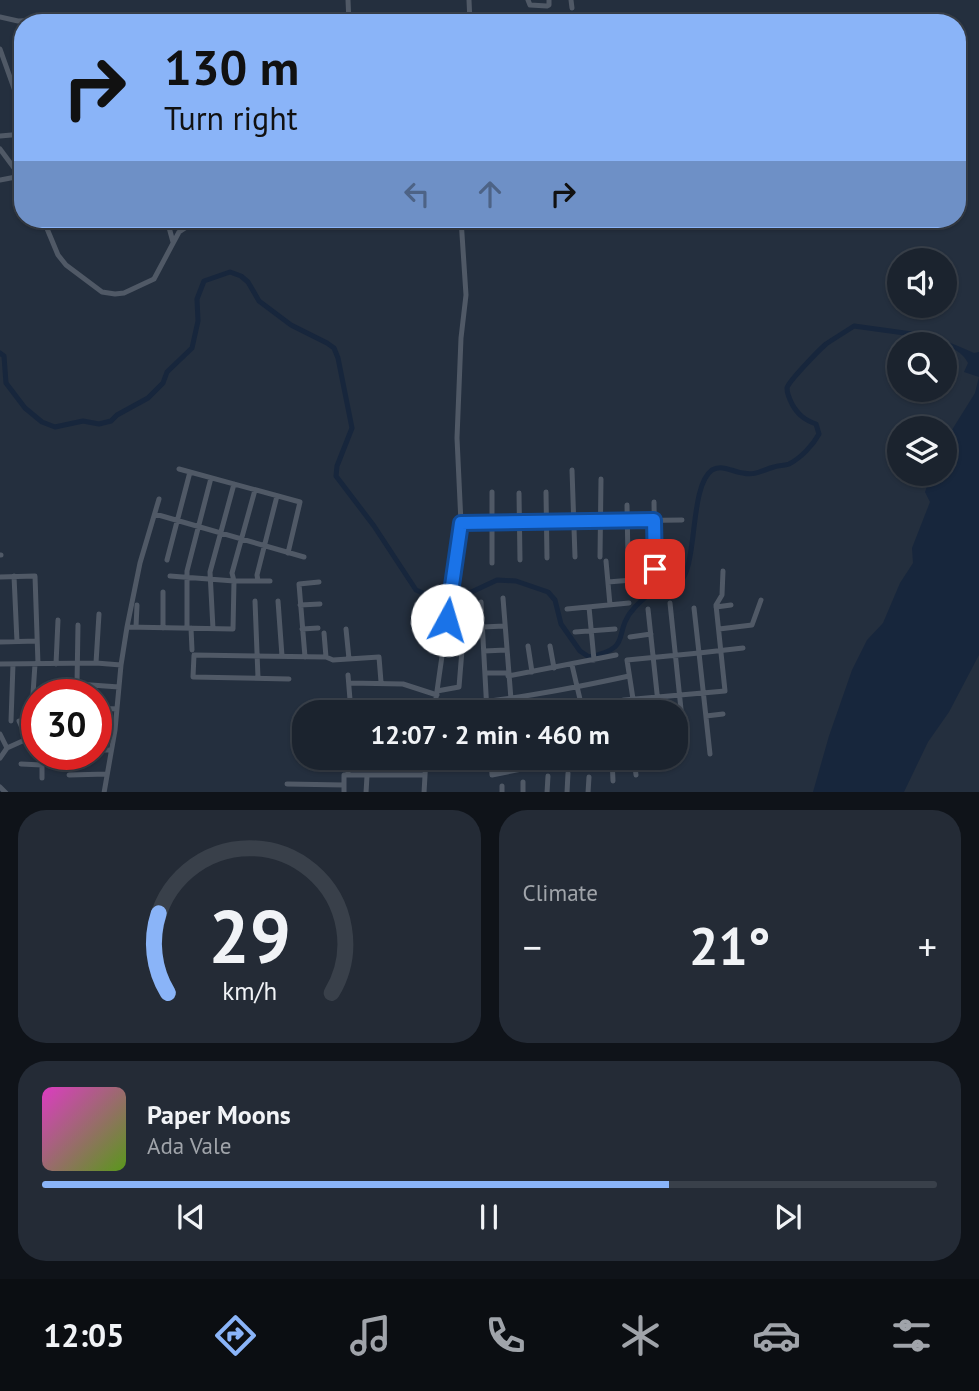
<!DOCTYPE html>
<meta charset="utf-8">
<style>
body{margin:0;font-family:"PT Sans",sans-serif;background:#242b36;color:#f1f3f6;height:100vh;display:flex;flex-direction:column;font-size:26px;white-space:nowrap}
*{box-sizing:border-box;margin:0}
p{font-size:23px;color:#a0a4aa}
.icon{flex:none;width:38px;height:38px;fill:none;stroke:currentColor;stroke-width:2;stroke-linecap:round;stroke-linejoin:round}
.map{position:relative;height:792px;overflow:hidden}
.sheet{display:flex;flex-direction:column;gap:18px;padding:18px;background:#0f1319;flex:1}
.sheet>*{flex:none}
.hud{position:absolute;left:14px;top:14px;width:952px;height:214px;border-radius:28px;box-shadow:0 2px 5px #0004,0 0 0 2px #39404a;background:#8ab4f8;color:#111;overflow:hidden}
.buttons{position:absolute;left:887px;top:248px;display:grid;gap:14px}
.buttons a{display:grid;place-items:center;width:70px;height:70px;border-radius:50%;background:#1b232e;box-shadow:0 2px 5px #0004,0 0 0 2px #39404a;font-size:35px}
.speed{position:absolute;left:21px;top:679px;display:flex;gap:14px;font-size:35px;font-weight:700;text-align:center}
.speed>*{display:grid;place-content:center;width:91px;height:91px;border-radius:50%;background:#1b232e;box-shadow:0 2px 5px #0004,0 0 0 2px #39404a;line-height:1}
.speed .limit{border:10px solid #d22;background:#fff;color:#111}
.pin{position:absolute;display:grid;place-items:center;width:60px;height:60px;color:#fff;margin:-30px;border-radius:14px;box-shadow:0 4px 10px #0006}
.me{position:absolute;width:77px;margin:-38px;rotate:6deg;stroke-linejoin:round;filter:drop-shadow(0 0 5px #0008)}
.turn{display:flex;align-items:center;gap:24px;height:147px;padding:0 35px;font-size:32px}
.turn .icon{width:91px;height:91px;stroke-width:2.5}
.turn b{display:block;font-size:49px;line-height:60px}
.lanes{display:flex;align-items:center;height:66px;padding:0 35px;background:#0003;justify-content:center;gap:35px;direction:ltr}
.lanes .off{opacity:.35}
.big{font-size:52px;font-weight:800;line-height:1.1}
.sheet .card{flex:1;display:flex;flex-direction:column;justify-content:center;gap:10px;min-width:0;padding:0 24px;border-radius:28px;background:#242b36}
.sheet .dial{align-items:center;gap:0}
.dial svg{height:182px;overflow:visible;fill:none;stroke:#39404a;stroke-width:7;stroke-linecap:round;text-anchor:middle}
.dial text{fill:#f1f3f6;stroke:none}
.song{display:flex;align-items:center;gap:21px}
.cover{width:84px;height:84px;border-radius:10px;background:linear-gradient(135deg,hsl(310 70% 55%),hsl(90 70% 35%))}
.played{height:7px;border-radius:4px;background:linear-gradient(90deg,#8ab4f8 70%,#39404a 70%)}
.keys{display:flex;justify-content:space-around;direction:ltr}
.heat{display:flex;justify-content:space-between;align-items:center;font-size:38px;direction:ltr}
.sheet .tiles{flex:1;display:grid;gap:18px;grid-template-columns:1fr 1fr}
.card:last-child{grid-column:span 2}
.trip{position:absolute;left:292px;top:700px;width:396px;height:70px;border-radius:28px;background:#1b232e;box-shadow:0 2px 5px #0004,0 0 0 2px #39404a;font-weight:800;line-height:70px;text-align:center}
.tabs{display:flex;height:112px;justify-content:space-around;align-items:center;background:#0b0e12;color:#a0a4aa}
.tabs .icon{width:49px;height:49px}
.tabs .on{color:#8ab4f8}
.tabs b{font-size:32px;color:#f1f3f6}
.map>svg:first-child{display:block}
.water{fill:#17263c}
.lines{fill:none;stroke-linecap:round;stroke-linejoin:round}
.canal{stroke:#17263c;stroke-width:5}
.minor{stroke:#505966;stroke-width:5}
.route-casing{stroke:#114b97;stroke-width:18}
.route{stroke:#1a73e8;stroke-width:12}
</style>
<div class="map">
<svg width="979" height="793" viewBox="0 0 979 793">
<rect width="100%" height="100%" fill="#242f3e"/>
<path class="water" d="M907,333C932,334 951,343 974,353L979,352V655L949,712L928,742L904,792H813L829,736L852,670L867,640L883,623L900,583L913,563L912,548L930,502L925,492L931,474H945V441L975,393L979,377L964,372L968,363C960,346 934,340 917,341Z"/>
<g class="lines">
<path class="canal" d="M0,353L4,356L6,383L25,408L42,422L55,427L83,421L99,424L111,421L117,415L148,398L163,383L167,372L192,348L198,321L197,299L204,281L230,272L241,276L248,282L259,301L291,325L327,343L334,348L338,358L352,428L337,466L336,476L374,526L416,590L437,599L463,596L497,580L516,581L548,592L555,600L561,624L580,651L589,657C636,647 610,634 635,607C641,601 649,593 656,590C669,585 680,588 686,572C696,548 692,484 712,470C722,464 733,472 743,473C756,476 762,470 774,467C779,465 784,466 789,464C801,458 813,445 819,434L816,424C805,420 798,415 792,404C790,400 787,393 787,388C788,382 819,350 826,344C835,338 845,332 854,326L912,334"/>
<path class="minor" d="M348,0L349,23
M469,0L470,23
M528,0L530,5L547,6L549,5V0
M571,0L572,8
M0,17L18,21L44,20
M0,49L16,94L23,106
M0,136L23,134
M0,149L23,180
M0,180L21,176
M43,219L58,255L66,265L102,292L115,294L124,293L154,279L179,232L199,219
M325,219L334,222L337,219
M167,220L173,242
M179,469L300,502L288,553
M572,470L575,557
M255,490L232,573L234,581H270
M492,492V563
M546,492L547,558
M519,493L520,560
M654,502L655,569
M627,505L628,560
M155,514L304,557
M461,523L682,520
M655,548L679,547
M0,555H1
M600,557L601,479
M167,560L190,472
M606,561L610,605
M629,564L630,581
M14,576L17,642
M0,577L35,576L38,664
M258,581L257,575L277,496
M608,582L656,578
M163,592V628
M503,598L512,712
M255,601L258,678
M278,601L282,656
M481,602L487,712
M670,603L685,748
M300,605L320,604
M589,607L594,660
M716,607L731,605
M694,608L699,653L743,648
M567,609L629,603
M648,609L659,712
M127,627L233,629L234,581L170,576
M136,627L137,605
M483,627L504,626
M187,628V571L211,478
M191,628L192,650
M213,629L210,572L234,484
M302,629L318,628
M346,629L349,659
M719,629L752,625L761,600
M575,632L615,629
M324,633L326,657
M630,637L651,634
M0,642L37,641
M528,646L532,672
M550,646L554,668
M484,651L506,650
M305,657L299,584L319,582
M96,663L99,614
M0,664L96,663L121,665
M35,664L32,709H37
M56,664L58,620
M572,665L583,712
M486,673H508
M348,675L351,712
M508,676L616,655
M289,679L193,677L194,655L326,657L333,660L379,657L381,682
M349,683L403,684L437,695
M77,684L78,625
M45,687L75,686L77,684L119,687
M437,691L459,687L462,650
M624,700L626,712
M351,706L369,704
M435,706C501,702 564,690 629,676
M96,708L117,709
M583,710L624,700L725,691L716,605L722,595L723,571
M434,712L461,523L457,438L461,338L466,295L461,219
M635,712L627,660L699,653L710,754
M706,716L723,714
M11,721L13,664
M23,730H37
M96,730H115
M0,734L7,748
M33,749L37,750
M96,750H111
M0,758L7,748L27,739L19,721
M491,758L492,775L562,761
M516,758V770
M612,758L613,781
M634,758L636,775
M21,764L42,765L43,754
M69,775L107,774
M348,775H425
M42,778V765
M287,784L344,785
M0,787L6,793
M104,793L115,730L121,665L127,627L140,563L159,499
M344,793V775H348V758
M366,793L367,776
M424,793L426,758
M502,793V786
M523,793V782
M547,793L548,776
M567,793L568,773
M588,793L589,777"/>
</g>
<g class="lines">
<defs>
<path id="route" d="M447,620L461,523L654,520L655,569"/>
</defs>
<use href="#route" class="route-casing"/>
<use href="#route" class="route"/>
</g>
</svg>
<div class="buttons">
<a><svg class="icon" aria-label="sound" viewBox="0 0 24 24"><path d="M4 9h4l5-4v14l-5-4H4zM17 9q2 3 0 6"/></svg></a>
<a><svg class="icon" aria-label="search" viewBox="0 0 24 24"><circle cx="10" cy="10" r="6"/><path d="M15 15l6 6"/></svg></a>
<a><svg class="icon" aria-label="layers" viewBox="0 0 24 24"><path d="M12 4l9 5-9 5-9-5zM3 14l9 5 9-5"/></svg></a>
</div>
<div class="speed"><div class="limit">30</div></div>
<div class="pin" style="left:655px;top:569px;background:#d93025"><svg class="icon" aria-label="arrive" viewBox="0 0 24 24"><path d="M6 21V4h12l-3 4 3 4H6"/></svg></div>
<svg class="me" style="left:447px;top:620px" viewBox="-20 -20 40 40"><circle r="19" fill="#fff"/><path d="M0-13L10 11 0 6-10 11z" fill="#1a73e8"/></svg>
<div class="trip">12:07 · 2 min · 460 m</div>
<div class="hud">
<div class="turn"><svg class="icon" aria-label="right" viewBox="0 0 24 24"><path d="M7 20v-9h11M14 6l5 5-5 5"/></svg><div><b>130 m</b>Turn right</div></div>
<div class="lanes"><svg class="icon off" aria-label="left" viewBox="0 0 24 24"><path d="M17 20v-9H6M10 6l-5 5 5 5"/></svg><svg class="icon off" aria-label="ahead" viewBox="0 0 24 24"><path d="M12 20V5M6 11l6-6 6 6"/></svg><svg class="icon" aria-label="right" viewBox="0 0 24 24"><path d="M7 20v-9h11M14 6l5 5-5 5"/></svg></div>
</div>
</div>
<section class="sheet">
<div class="tiles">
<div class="card dial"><svg viewBox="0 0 100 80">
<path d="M14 69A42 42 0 1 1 86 69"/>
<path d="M14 69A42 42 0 0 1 10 34" stroke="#8ab4f8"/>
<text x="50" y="56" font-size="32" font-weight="700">29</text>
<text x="50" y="72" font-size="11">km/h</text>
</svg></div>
<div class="card"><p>Climate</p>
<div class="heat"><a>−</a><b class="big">21°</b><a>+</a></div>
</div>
<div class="card">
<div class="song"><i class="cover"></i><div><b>Paper Moons</b><p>Ada Vale</p></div></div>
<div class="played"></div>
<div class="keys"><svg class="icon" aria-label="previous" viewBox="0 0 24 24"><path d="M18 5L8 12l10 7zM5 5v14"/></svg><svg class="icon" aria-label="pause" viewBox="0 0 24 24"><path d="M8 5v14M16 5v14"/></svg><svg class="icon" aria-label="next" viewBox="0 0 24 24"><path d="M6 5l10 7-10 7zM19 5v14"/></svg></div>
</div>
</div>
</section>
<nav class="tabs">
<b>12:05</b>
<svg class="icon on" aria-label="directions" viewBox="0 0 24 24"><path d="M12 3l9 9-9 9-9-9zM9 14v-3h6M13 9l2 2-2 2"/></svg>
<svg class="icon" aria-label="music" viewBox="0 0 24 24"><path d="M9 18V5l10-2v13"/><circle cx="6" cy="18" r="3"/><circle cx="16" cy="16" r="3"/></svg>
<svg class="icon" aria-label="phone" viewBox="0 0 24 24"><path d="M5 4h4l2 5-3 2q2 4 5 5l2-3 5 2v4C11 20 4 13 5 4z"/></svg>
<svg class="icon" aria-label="climate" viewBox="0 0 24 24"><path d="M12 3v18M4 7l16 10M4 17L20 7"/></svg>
<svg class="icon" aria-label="car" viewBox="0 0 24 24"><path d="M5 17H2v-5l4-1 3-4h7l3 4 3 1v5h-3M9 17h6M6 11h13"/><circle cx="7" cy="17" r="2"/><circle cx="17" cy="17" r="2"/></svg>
<svg class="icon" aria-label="filters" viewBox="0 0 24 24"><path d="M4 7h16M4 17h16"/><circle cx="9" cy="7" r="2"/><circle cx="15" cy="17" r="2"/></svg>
</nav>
